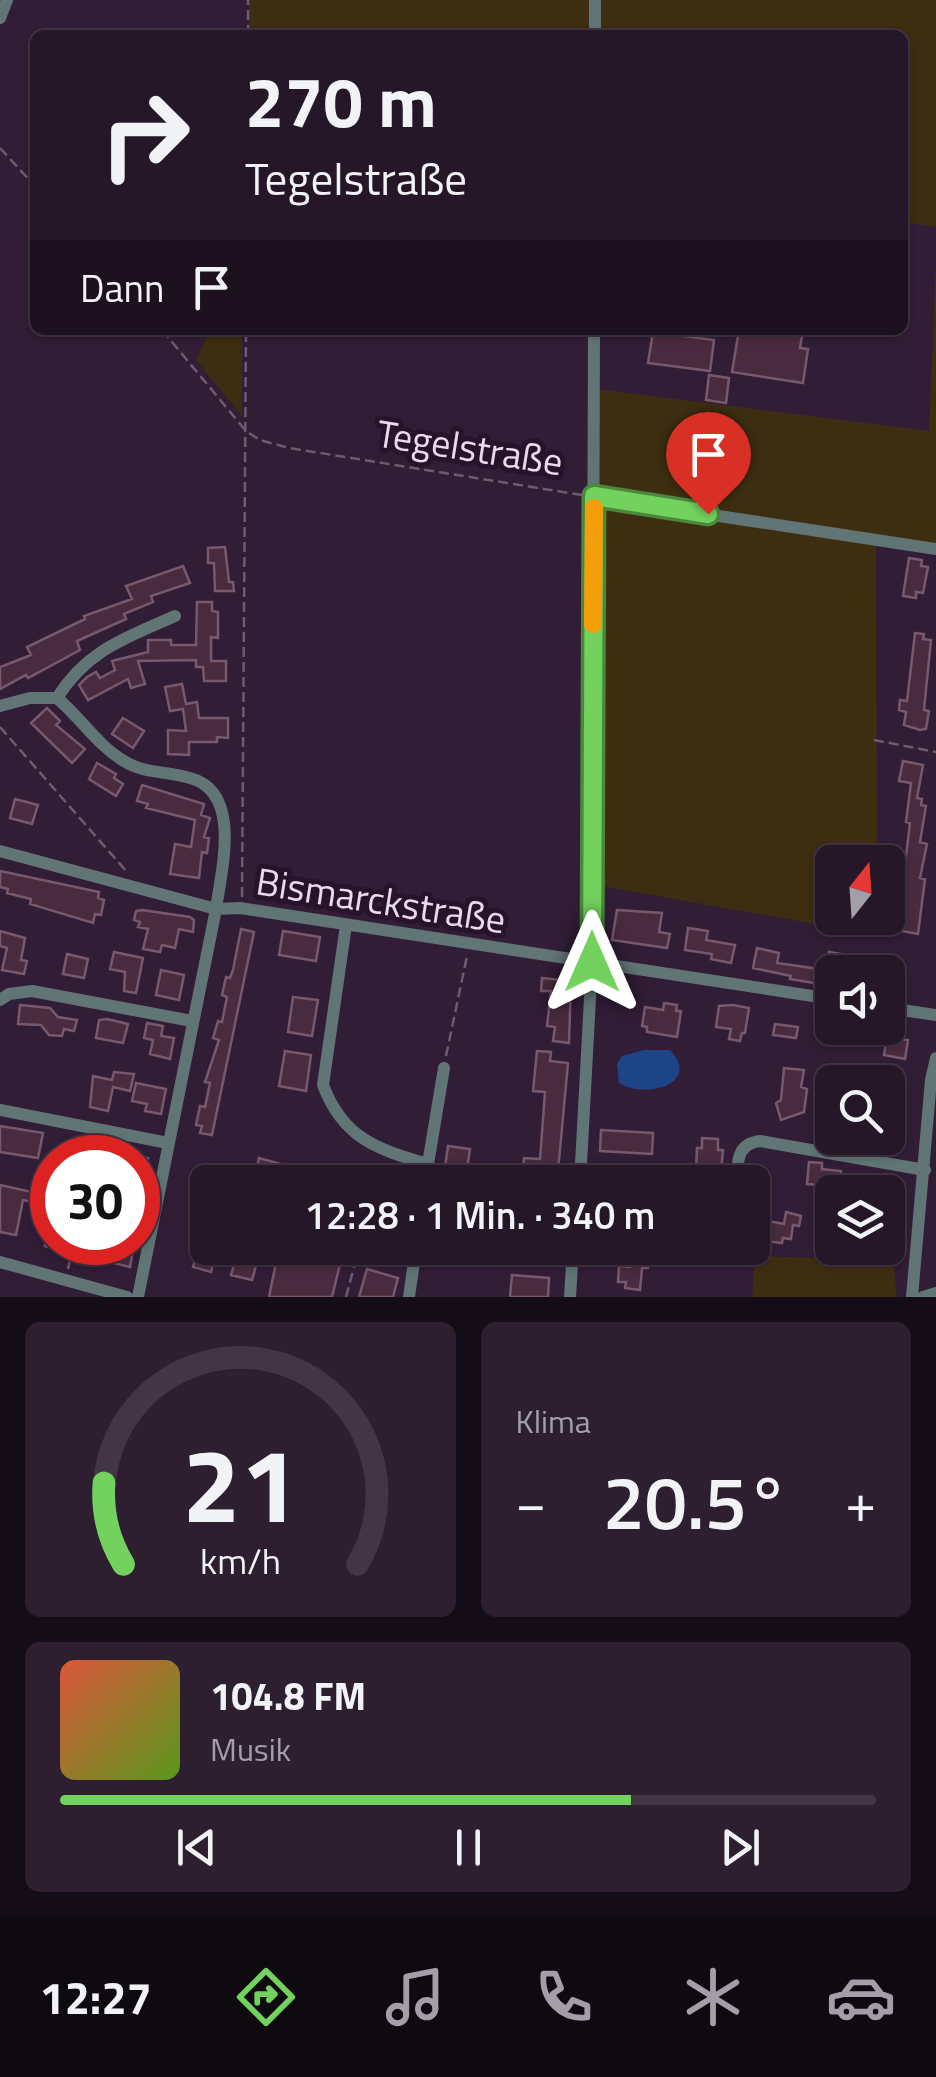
<!DOCTYPE html>
<html lang="de">
<meta charset="utf-8">
<style>
body{margin:0;font-family:"Titillium Web",sans-serif;background:#2d1f30;color:#f1f3f6;height:100vh;display:flex;flex-direction:column;font-size:38px;white-space:nowrap}
*{box-sizing:border-box;margin:0}
p{font-size:32px;color:#a39fa8}
.icon{flex:none;width:55px;height:55px;fill:none;stroke:currentColor;stroke-width:2;stroke-linecap:round;stroke-linejoin:round}
.map{position:relative;height:1297px;overflow:hidden}
.panel{display:flex;flex-direction:column;gap:25px;padding:25px;background:#140c16;flex:1}
.panel>*{flex:none}
.hud{position:absolute;left:30px;top:30px;width:878px;height:305px;border-radius:15px;box-shadow:0 2px 8px #0004,0 0 0 2px #423545;background:#251628;color:#f1f3f6;overflow:hidden}
.needle{width:65px;rotate:17deg}
.controls{position:absolute;left:815px;top:845px;display:grid;gap:20px}
.controls a{display:grid;place-items:center;width:90px;height:90px;border-radius:15px;background:#251628;box-shadow:0 2px 8px #0004,0 0 0 2px #423545;font-size:50px}
.speed{position:absolute;left:30px;top:1135px;display:flex;gap:20px;font-size:50px;font-weight:700;text-align:center}
.speed>*{display:grid;place-content:center;width:130px;height:130px;border-radius:50%;background:#251628;box-shadow:0 2px 8px #0004,0 0 0 2px #423545;line-height:1}
.speed .limit{border:15px solid #d22;background:#fff;color:#111}
.pin{position:absolute;display:grid;place-items:center;width:85px;height:85px;color:#fff;margin:-102px -42px;border-radius:50% 50% 50% 0;rotate:-45deg;box-shadow:0 0 10px #0007}
.pin .icon{rotate:45deg}
.me{position:absolute;width:110px;margin:-55px;rotate:0deg;stroke-linejoin:round;filter:drop-shadow(0 0 8px #0008)}
.turn{display:flex;align-items:center;gap:35px;height:210px;padding:0 50px;font-size:45px}
.turn .icon{width:130px;height:130px;stroke-width:2.5}
.turn b{display:block;font-size:70px;line-height:85px}
.then{display:flex;align-items:center;height:95px;padding:0 50px;background:#0003;gap:20px;font-size:38px}
.big{font-size:75px;font-weight:600;line-height:1.1}
.panel .card{flex:1;display:flex;flex-direction:column;justify-content:center;gap:15px;min-width:0;padding:0 35px;border-radius:15px;background:#2d1f30}
.panel .dial{align-items:center;gap:0}
.dial svg{height:260px;overflow:visible;fill:none;stroke:#423545;stroke-width:7;stroke-linecap:round;text-anchor:middle}
.dial text{fill:#f1f3f6;stroke:none}
.song{display:flex;align-items:center;gap:30px}
.cover{width:120px;height:120px;border-radius:15px;background:linear-gradient(135deg,hsl(10 70% 55%),hsl(90 70% 35%))}
.played{height:10px;border-radius:5px;background:linear-gradient(90deg,#72d25d 70%,#423545 70%)}
.keys{display:flex;justify-content:space-around;direction:ltr}
.heat{display:flex;justify-content:space-between;align-items:center;font-size:55px;direction:ltr}
.panel .tiles{flex:1;display:grid;gap:25px;grid-template-columns:1fr 1fr}
.card:last-child{grid-column:span 2}
.trip{position:absolute;left:190px;top:1165px;width:580px;height:100px;border-radius:15px;background:#251628;box-shadow:0 2px 8px #0004,0 0 0 2px #423545;font-weight:600;line-height:100px;text-align:center}
.dock{display:flex;height:160px;justify-content:space-around;align-items:center;background:#0f0910;color:#a39fa8}
.dock .icon{width:70px;height:70px}
.dock .selected{color:#72d25d}
.dock b{font-size:45px;color:#f1f3f6}
.map>svg:first-child{display:block}
.green{fill:#3d2e12}
.water{fill:#1c4486}
.building{fill:#482b3e;stroke:#78586d;stroke-width:2.5}
.lines{fill:none;stroke-linecap:round;stroke-linejoin:round}
.path{stroke:#6d5b72;stroke-width:2.5;stroke-dasharray:10 5;stroke-linecap:butt}
.minor{stroke:#617576;stroke-width:12}
.route-casing{stroke:#4a883c;stroke-width:25}
.route{stroke:#72d25d;stroke-width:18}
.slow{stroke:#f59e0b;stroke-width:18}
.labels{text-anchor:middle;dominant-baseline:central;stroke-width:10;stroke-linejoin:round;paint-order:stroke}
.street-label{font-size:38px;fill:#e9dbec;stroke:#27132c}
</style>
<div class="map">
<svg width="936" height="1297" viewBox="0 0 936 1297">
<rect width="100%" height="100%" fill="#311d36"/>
<path class="green" d="M249,0H936V227L903,222L902,35H249Z
M936,264V545L876,537L877,862H832V918H877V935L585,883L588,388L929,431Z
M210,330H242V416L196,360Z
M755,1256L893,1260L897,1297H752Z"/>
<path class="water" d="M644,1050H670C702,1083 646,1100 619,1083L617,1064L622,1056Z"/>
<path class="building" d="M739,330H803L800,348L808,349L803,383L732,372Z
M653,332L714,340L710,371L648,363Z
M709,375L729,378L726,403L706,400Z
M225,547L229,582H233L234,591H215L214,563H208V548Z
M909,558L922,560L921,566L928,567L923,593L916,592V598L903,596Z
M183,566L190,583L151,596L153,602L124,614L126,619L77,641L80,650L28,678L26,675L0,689V667L31,655L27,647L85,619L84,616L132,599L126,586Z
M197,602H212V611L218,612V638L211,637V661H226V681H204L203,667H196V660L138,661L145,684L131,688L128,679L88,700L79,685L87,677L96,672L100,678L115,670L112,661L148,652V640H171V645H196Z
M915,633L924,634L923,639L931,640L924,710L929,711L926,729L920,730L904,725L906,712L899,710L900,700L907,701Z
M182,684L186,704L197,702L199,718H228V738L217,737V742H189V755L168,754V730L186,731L183,709L170,711L165,687Z
M47,708L60,721L56,725L85,749L72,763L31,723Z
M123,718L144,731L133,748L112,734Z
M903,761L923,765L917,798L922,799L921,805L926,806L920,842L927,844L920,878L925,879L918,934L897,930L910,823L906,822L911,783L899,781Z
M97,763L116,774L114,778L123,784L116,796L89,779Z
M142,785L204,804L201,815L210,818L204,837L209,838L207,853L202,852L199,878L170,874L175,844L191,847L195,820L146,808L148,804L137,801Z
M15,799L38,805L32,824L10,818Z
M0,871L99,892L98,898L104,900L101,915L95,914L93,923L30,904L31,899L7,893L8,889L0,887Z
M142,910L190,917L194,920L193,932L179,929L175,948L162,945L160,952L143,949L148,929L138,927L140,922L134,920L136,911Z
M617,910L662,913L659,932L670,934L667,948L612,940Z
M688,928L708,931L706,940L735,945L731,963L711,959L712,954L685,950Z
M241,929L254,932L212,1135L200,1133L202,1126L196,1125L200,1106L205,1107L210,1083L205,1082L219,1040L213,1038L218,1021L222,1022L227,997L222,995L226,977L230,978L233,970Z
M0,931L25,938L21,960L27,961L24,974L2,970L7,948L0,946Z
M283,931L320,937L316,961L279,955Z
M757,948L779,953L777,963L826,970L829,952L847,955L844,972H832V986L790,979L791,976L753,968Z
M114,952L143,958L136,993L124,991L125,972L110,969Z
M67,954L88,959L84,978L63,974Z
M161,970L184,975L179,1000L156,995Z
M542,978L571,981L569,1043L553,1041L555,1027L547,1026L551,991H541Z
M293,997L318,1000L312,1036L288,1032Z
M664,1003L677,1005L676,1011H681L677,1037L647,1032V1027L642,1026L645,1007L663,1010Z
M20,1005L50,1008L58,1017L77,1020L74,1031L64,1029L62,1036L49,1035L41,1025L18,1024Z
M733,1005L749,1008L745,1033H742L740,1041L729,1039L731,1029L716,1027L719,1006Z
M107,1019L128,1024L123,1043L96,1038L99,1020Z
M147,1023L163,1026L161,1036L174,1038L170,1059L150,1054L153,1040L144,1038Z
M775,1024L798,1027L796,1038L773,1035Z
M887,1037L908,1040L905,1059L884,1055Z
M285,1051L311,1055L306,1091L279,1086Z
M537,1051L551,1052L550,1061L568,1063L557,1182H522L524,1158L540,1159L545,1092L533,1091Z
M784,1068L804,1070L801,1087L807,1089L804,1112L781,1120L776,1103L781,1100Z
M114,1072L134,1074L130,1091L113,1087L108,1111L90,1107L93,1076L112,1080Z
M888,1076L904,1078L898,1140L888,1138Z
M136,1083L166,1089L161,1114L145,1111L147,1104L132,1101Z
M0,1126L43,1133L38,1158L0,1152Z
M601,1130L653,1133L652,1154L600,1151Z
M702,1138L718,1139V1150H723L721,1172H717L716,1180L699,1179L700,1170H696L697,1148H702Z
M77,1142L131,1154L130,1158H74Z
M448,1146L470,1149L465,1182L443,1181Z
M138,1155L148,1158L141,1189H138Z
M259,1158L299,1169L295,1182L255,1174Z
M809,1162L822,1163V1169L841,1171L839,1192H832V1196L817,1195L818,1185L807,1184Z
M872,1179L900,1181L898,1208L888,1207V1192H871Z
M0,1185L45,1195L43,1204L23,1200L16,1235L0,1232Z
M786,1212L801,1216L799,1226L793,1225L791,1239L783,1238L782,1243L765,1241L768,1221L784,1224Z
M205,1226L208,1227V1248L217,1249L211,1272L193,1267Z
M45,1242H133V1251L130,1267L45,1246Z
M239,1248H261L252,1280L231,1275Z
M279,1248H292L341,1260L332,1297H269Z
M705,1248H724L723,1261L704,1259Z
M632,1255L648,1256V1268H642L640,1290L625,1288L626,1282H618L619,1266L630,1267Z
M367,1269L398,1278L393,1297H359Z
M512,1275L549,1278L548,1297H510Z"/>
<g class="lines">
<path class="path" d="M248,35V0
M0,148L35,186
M162,330L246,431L260,440L289,448L582,495
M0,727L127,872
M874,740L936,752
M242,897L246,330
M446,1056L467,956
M68,1269L74,1242
M346,1297L359,1248"/>
<path class="minor" d="M0,18L7,0
M595,35V0
M594,497L936,549
M57,698C87,650 126,638 175,616
M0,706L30,698H57C80,717 98,746 124,761C144,774 168,771 190,778C243,792 221,871 216,909L138,1297
M0,851L216,909L240,908L832,999
M346,925L323,1085C343,1138 376,1149 428,1164L425,1182
M0,1000L9,994L32,991L192,1021
M888,1008L936,1015
M0,1110L168,1143
M428,1164L444,1068
M580,1182L592,962L594,330
M736,1182C738,1162 736,1144 760,1141L925,1170
M0,1262L127,1297
M409,1297L416,1248
M570,1297L573,1248
M912,1297L931,1080L936,1058
M923,1297L936,1293"/>
</g>
<g class="lines">
<defs>
<path id="route" d="M592,962L594,496L708,514"/>
</defs>
<use href="#route" class="route-casing"/>
<use href="#route" class="route"/>
<path class="slow" d="M593,624L594,508"/>
</g>
<g class="labels">
<g class="street-label">
<text transform="translate(470 447) rotate(9)">Tegelstraße</text>
<text transform="translate(381 900) rotate(9)">Bismarckstraße</text>
</g>
</g>
</svg>
<div class="controls">
<a><svg class="needle" viewBox="-14 -14 28 28"><path d="M0-13l5 13h-10z" fill="#e53935"/><path d="M0 13l5-13h-10z" fill="#a39fa8"/></svg></a>
<a><svg class="icon" aria-label="sound" viewBox="0 0 24 24"><path d="M4 9h4l5-4v14l-5-4H4zM17 9q2 3 0 6"/></svg></a>
<a><svg class="icon" aria-label="search" viewBox="0 0 24 24"><circle cx="10" cy="10" r="6"/><path d="M15 15l6 6"/></svg></a>
<a><svg class="icon" aria-label="layers" viewBox="0 0 24 24"><path d="M12 4l9 5-9 5-9-5zM3 14l9 5 9-5"/></svg></a>
</div>
<div class="speed"><div class="limit">30</div></div>
<div class="pin" style="left:708px;top:514px;background:#d93025"><svg class="icon" aria-label="arrive" viewBox="0 0 24 24"><path d="M6 21V4h12l-3 4 3 4H6"/></svg></div>
<svg class="me" style="left:592px;top:962px" viewBox="-20 -20 40 40"><path d="M0-17L14 15 0 8-14 15z" fill="#72d25d" stroke="#fff" stroke-width="4"/></svg>
<div class="trip">12:28 · 1 Min. · 340 m</div>
<div class="hud">
<div class="turn"><svg class="icon" aria-label="right" viewBox="0 0 24 24"><path d="M7 20v-9h11M14 6l5 5-5 5"/></svg><div><b>270 m</b>Tegelstraße</div></div>
<div class="then">Dann<svg class="icon" aria-label="arrive" viewBox="0 0 24 24"><path d="M6 21V4h12l-3 4 3 4H6"/></svg></div>
</div>
</div>
<section class="panel">
<div class="tiles">
<div class="card dial"><svg viewBox="0 0 100 80">
<path d="M14 69A42 42 0 1 1 86 69"/>
<path d="M14 69A42 42 0 0 1 8 44" stroke="#72d25d"/>
<text x="50" y="56" font-size="32" font-weight="700">21</text>
<text x="50" y="72" font-size="11">km/h</text>
</svg></div>
<div class="card"><p>Klima</p>
<div class="heat"><a>−</a><b class="big">20.5°</b><a>+</a></div>
</div>
<div class="card">
<div class="song"><i class="cover"></i><div><b>104.8 FM</b><p>Musik</p></div></div>
<div class="played"></div>
<div class="keys"><svg class="icon" aria-label="previous" viewBox="0 0 24 24"><path d="M18 5L8 12l10 7zM5 5v14"/></svg><svg class="icon" aria-label="pause" viewBox="0 0 24 24"><path d="M8 5v14M16 5v14"/></svg><svg class="icon" aria-label="next" viewBox="0 0 24 24"><path d="M6 5l10 7-10 7zM19 5v14"/></svg></div>
</div>
</div>
</section>
<nav class="dock">
<b>12:27</b>
<svg class="icon selected" aria-label="directions" viewBox="0 0 24 24"><path d="M12 3l9 9-9 9-9-9zM9 14v-3h6M13 9l2 2-2 2"/></svg>
<svg class="icon" aria-label="music" viewBox="0 0 24 24"><path d="M9 18V5l10-2v13"/><circle cx="6" cy="18" r="3"/><circle cx="16" cy="16" r="3"/></svg>
<svg class="icon" aria-label="phone" viewBox="0 0 24 24"><path d="M5 4h4l2 5-3 2q2 4 5 5l2-3 5 2v4C11 20 4 13 5 4z"/></svg>
<svg class="icon" aria-label="climate" viewBox="0 0 24 24"><path d="M12 3v18M4 7l16 10M4 17L20 7"/></svg>
<svg class="icon" aria-label="car" viewBox="0 0 24 24"><path d="M5 17H2v-5l4-1 3-4h7l3 4 3 1v5h-3M9 17h6M6 11h13"/><circle cx="7" cy="17" r="2"/><circle cx="17" cy="17" r="2"/></svg>
</nav>
